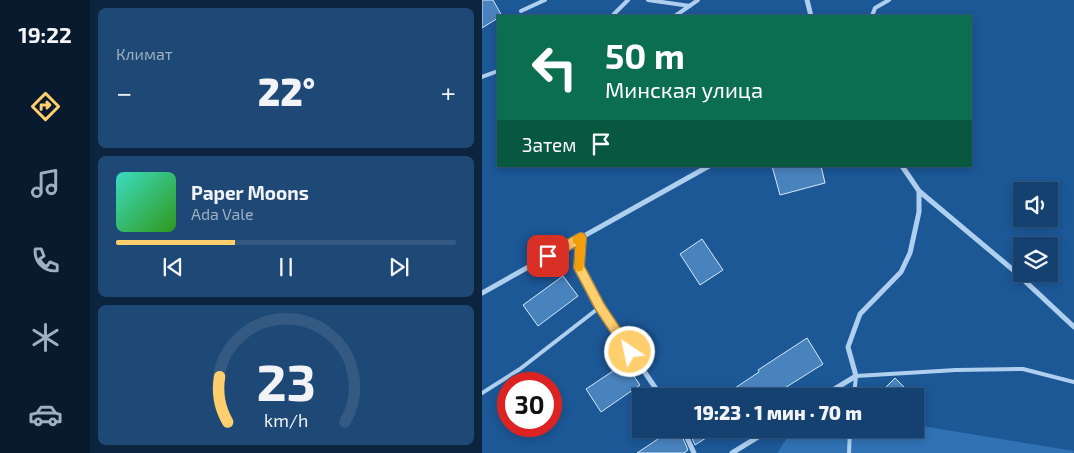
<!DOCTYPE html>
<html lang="ru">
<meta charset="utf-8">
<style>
body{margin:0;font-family:"Exo 2",sans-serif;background:#1e4875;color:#f1f3f6;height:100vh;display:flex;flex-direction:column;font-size:19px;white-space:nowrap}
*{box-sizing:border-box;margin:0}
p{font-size:16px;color:#9dafc3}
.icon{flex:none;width:28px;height:28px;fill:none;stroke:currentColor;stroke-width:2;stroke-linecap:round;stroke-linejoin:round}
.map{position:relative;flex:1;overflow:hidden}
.sheet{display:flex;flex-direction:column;gap:8px;padding:8px;background:#0c243e;width:392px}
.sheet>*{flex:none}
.banner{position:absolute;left:15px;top:15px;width:475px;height:152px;border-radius:0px;box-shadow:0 2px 8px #0003,0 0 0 1px #345a83;background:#0b6e4f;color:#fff;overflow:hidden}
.controls{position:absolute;left:531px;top:182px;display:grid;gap:10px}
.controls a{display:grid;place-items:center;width:45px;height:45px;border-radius:0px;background:#154170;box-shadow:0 2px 8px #0003,0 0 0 1px #345a83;font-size:25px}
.speed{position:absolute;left:15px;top:372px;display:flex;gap:10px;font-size:25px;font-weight:700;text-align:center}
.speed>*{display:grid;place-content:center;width:65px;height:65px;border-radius:50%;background:#154170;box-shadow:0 2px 8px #0003,0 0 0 1px #345a83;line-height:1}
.speed .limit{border:8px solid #d22;background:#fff;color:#111}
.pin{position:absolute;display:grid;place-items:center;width:42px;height:42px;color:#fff;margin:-21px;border-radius:10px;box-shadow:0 2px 8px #0006}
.me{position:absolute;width:55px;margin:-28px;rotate:326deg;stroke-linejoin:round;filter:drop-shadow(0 0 4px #0008)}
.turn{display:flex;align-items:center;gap:18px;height:105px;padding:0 25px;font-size:22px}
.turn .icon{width:65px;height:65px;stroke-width:2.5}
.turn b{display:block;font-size:35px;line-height:42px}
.then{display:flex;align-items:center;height:48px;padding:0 25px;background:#0003;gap:10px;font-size:19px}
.big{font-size:38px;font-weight:800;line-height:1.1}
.sheet .tile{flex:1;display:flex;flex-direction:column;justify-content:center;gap:8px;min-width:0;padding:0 18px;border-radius:8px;background:#1e4875}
.sheet .dial{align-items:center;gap:0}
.dial svg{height:130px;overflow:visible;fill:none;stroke:#345a83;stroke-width:7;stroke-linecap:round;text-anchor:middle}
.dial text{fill:#f1f3f6;stroke:none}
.song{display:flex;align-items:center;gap:15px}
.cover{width:60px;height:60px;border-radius:8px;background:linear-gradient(135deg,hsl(170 70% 55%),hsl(110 70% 35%))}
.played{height:5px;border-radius:2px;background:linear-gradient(90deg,#ffce6d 35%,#345a83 35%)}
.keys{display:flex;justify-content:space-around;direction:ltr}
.heat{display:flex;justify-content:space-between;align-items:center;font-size:28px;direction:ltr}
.trip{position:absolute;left:150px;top:388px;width:292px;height:50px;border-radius:0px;background:#154170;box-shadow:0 2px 8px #0003,0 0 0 1px #345a83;font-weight:800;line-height:50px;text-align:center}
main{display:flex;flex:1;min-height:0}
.tab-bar{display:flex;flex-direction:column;width:90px;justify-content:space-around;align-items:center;background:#081a2d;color:#9dafc3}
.tab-bar .icon{width:35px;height:35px}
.tab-bar .on{color:#ffce6d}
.tab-bar b{font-size:22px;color:#f1f3f6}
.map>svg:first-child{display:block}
.green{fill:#3072b4}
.building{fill:#4983be;stroke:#d6e8fb}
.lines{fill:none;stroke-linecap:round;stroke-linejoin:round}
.service{stroke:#afcfef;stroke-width:4}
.minor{stroke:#afcfef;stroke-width:5}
.route-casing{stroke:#a68647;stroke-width:12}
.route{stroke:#ffce6d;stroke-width:9}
.slow{stroke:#f59e0b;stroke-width:9}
</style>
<main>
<nav class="tab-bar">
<b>19:22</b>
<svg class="icon on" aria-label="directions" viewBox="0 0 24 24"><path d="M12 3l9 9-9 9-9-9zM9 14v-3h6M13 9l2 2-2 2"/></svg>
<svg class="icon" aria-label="music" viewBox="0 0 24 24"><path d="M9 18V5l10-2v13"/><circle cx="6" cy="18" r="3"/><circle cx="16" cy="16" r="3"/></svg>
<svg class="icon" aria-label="phone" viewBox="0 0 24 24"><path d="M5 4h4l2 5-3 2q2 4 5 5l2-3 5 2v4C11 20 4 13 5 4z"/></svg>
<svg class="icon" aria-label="climate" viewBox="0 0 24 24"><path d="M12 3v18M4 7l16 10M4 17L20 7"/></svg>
<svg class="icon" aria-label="car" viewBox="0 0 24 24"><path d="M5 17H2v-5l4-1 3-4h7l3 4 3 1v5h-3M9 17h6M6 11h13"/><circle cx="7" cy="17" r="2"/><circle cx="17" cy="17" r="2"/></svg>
</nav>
<section class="sheet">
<div class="tile"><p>Климат</p>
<div class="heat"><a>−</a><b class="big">22°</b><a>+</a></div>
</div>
<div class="tile">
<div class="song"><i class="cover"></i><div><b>Paper Moons</b><p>Ada Vale</p></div></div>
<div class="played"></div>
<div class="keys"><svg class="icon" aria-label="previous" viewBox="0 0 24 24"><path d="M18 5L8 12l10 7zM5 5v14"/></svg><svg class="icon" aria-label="pause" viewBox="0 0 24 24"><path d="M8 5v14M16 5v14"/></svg><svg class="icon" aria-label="next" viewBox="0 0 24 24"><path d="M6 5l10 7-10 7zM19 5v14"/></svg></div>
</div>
<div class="tile dial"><svg viewBox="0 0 100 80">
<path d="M14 69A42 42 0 1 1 86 69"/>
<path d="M14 69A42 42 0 0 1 9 41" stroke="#ffce6d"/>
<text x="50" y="56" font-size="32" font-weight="700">23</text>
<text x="50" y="72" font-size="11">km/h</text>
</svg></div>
</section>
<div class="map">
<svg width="592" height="453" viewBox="0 0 592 453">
<rect width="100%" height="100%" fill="#1c5796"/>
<path class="green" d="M434,425L592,451L591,453H295L311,429H434Z"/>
<path class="building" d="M0,0H11L20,16H16V18L0,28Z
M290,166H339L343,183L298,195Z
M220,239L241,270L218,285L198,254Z
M81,276L96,296L56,326L41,305Z
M325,338L341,364L290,396H241L277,372L276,370Z
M143,363L158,385L119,412L104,389Z
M413,378L431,396H395Z
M191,429H197L206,450L202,453H155Z
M206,429H238L213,445Z"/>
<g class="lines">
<path class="service" d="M166,0L208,6
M39,11L63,0
M130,16L146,0
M193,16L216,0
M390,16L393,8L407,0
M0,77L16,71
M0,393L38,369L118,307
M372,396L374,376L474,370L541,369L592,382
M367,453L368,429"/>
<path class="minor" d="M325,0L329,16
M437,191L530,269L592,327
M99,238L97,267L118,307L179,396
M0,293L227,166
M341,396L374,376L366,347L378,314L419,272L428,253L437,212V191L420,166
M201,429L212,453
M250,453L289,429"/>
</g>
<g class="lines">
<defs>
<path id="route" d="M66,256L99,238L97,267L118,307L148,352"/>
</defs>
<use href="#route" class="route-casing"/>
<use href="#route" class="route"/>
<path class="slow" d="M95,240L99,238L97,267"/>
</g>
</svg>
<div class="controls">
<a><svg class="icon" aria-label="sound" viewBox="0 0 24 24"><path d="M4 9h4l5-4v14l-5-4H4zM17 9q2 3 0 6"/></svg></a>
<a><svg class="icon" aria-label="layers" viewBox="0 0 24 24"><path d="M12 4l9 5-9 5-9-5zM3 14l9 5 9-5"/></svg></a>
</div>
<div class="speed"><div class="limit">30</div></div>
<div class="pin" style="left:66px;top:256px;background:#d93025"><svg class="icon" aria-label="arrive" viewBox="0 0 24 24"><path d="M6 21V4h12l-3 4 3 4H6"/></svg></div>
<svg class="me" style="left:148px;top:352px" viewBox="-20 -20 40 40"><circle r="17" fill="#ffce6d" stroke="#fff" stroke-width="3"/><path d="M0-11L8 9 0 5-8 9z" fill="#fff"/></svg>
<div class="trip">19:23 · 1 мин · 70 m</div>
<div class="banner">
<div class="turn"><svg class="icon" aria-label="left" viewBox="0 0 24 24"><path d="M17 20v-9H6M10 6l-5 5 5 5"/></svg><div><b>50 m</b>Минская улица</div></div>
<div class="then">Затем<svg class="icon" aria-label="arrive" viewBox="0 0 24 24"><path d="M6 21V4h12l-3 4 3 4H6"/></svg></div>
</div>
</div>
</main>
